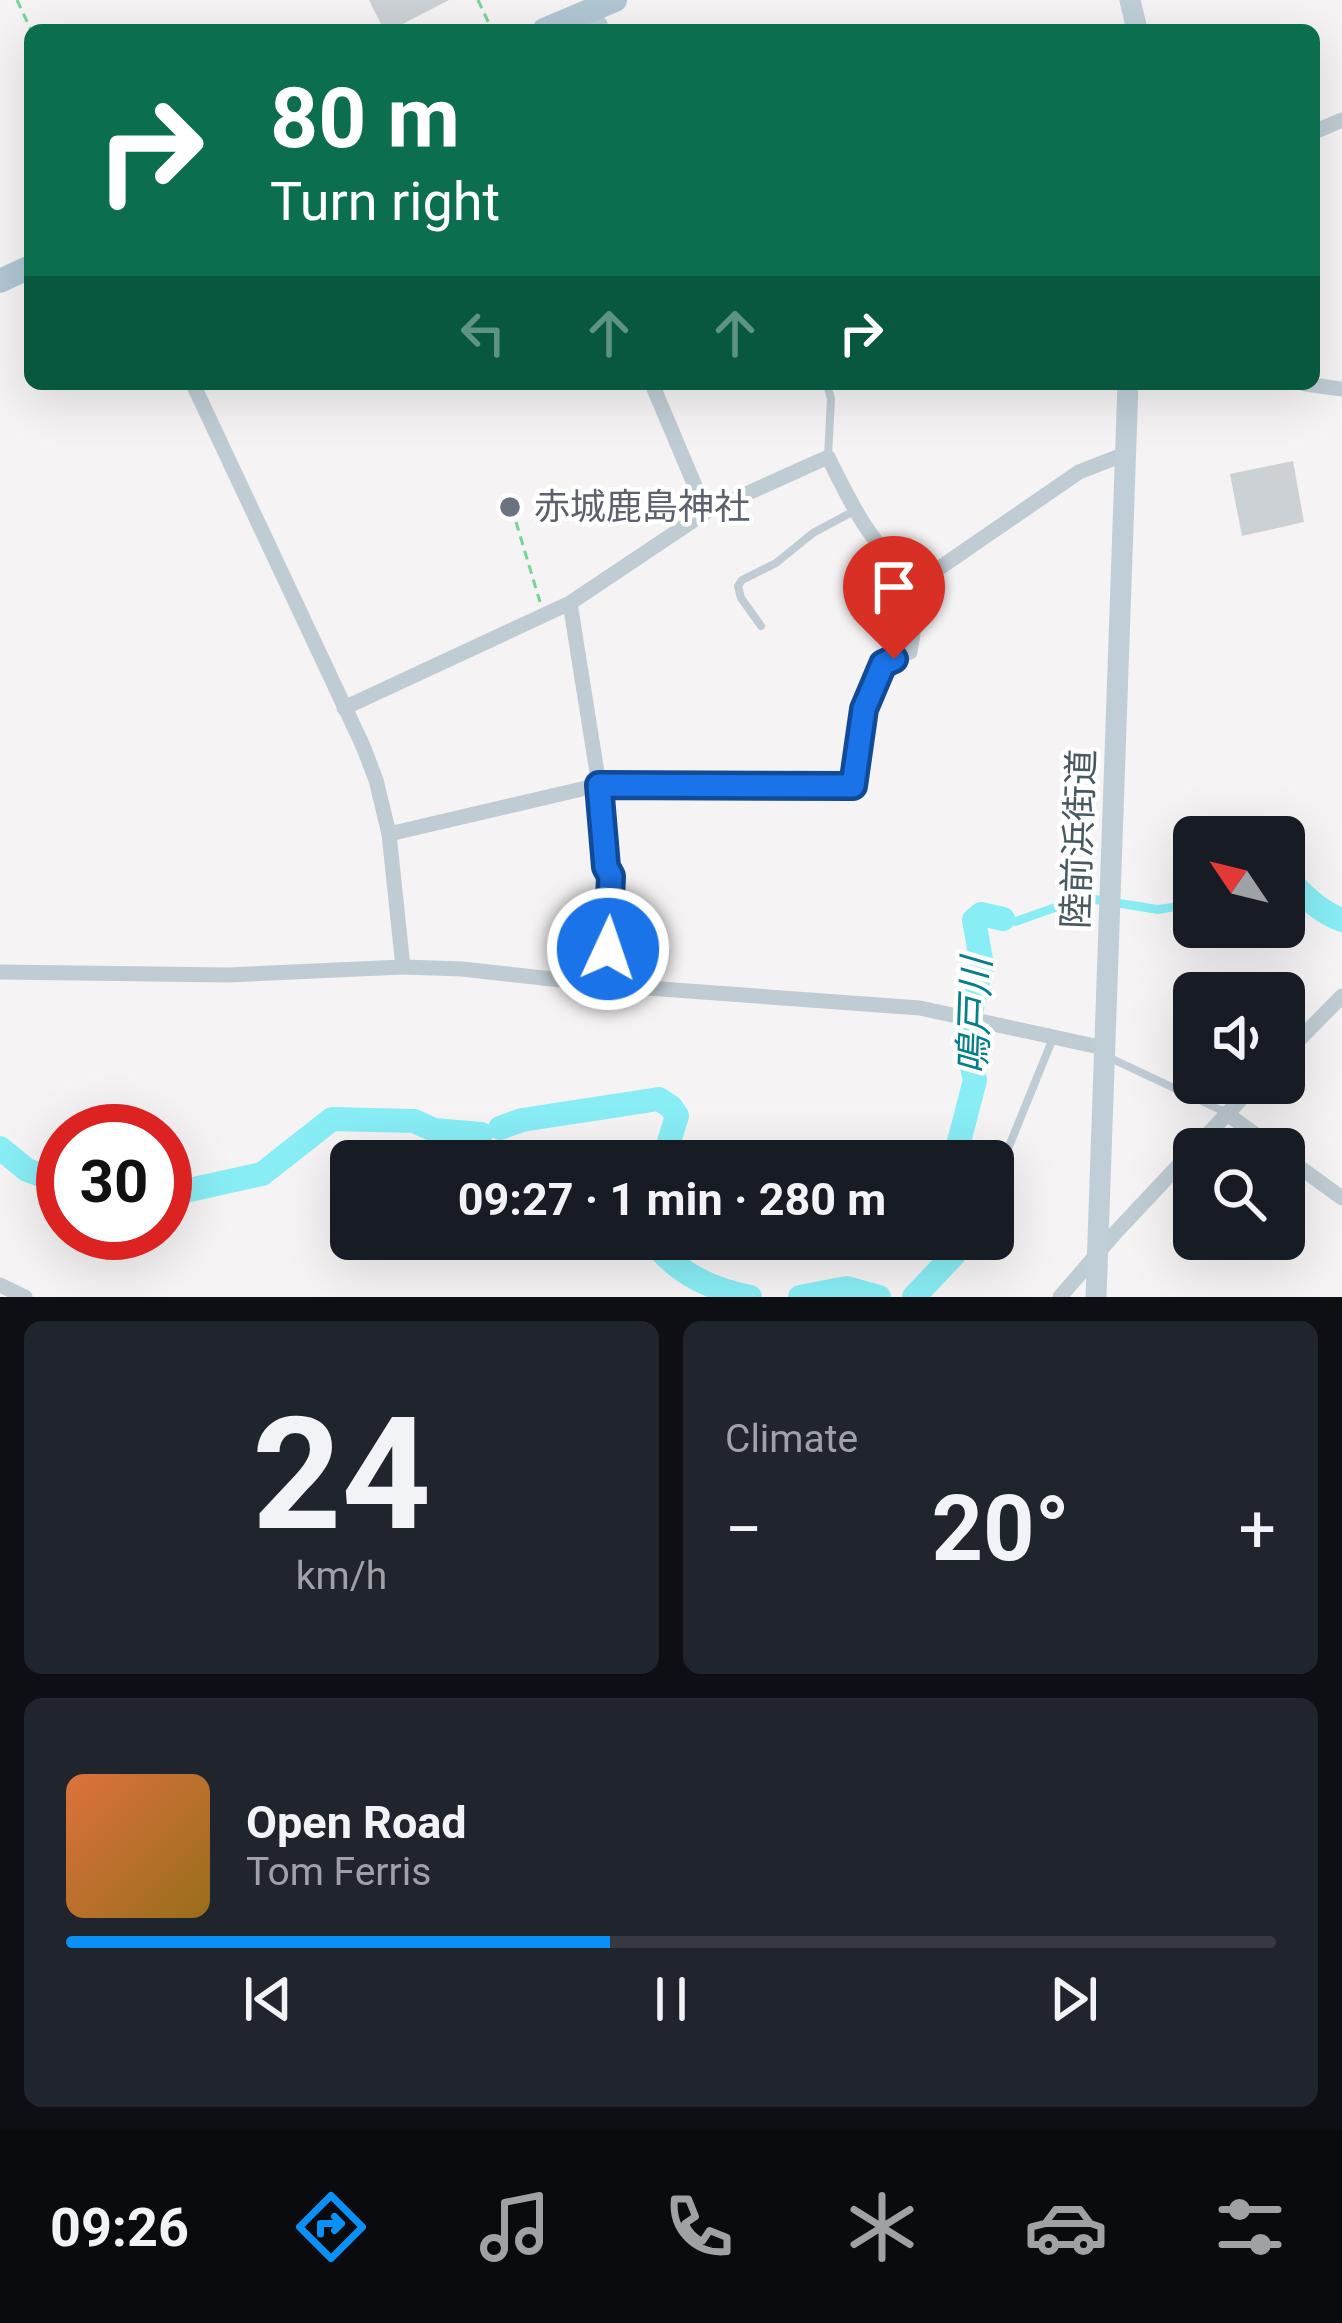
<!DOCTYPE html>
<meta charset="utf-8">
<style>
body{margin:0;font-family:Roboto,"Noto Sans JP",sans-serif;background:#20242c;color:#f1f3f6;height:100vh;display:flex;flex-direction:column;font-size:45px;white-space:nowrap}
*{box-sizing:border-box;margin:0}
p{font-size:39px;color:#9ea1a6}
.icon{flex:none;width:66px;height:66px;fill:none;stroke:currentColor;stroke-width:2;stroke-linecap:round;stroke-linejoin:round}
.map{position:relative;height:1297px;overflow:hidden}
.panel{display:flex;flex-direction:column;gap:24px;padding:24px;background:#0d0f14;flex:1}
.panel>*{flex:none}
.guide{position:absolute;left:24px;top:24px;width:1296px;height:366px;border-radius:18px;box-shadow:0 12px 48px #0002;background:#0b6e4f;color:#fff;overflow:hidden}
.needle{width:78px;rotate:305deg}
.controls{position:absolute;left:1173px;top:816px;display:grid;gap:24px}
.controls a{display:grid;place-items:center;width:132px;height:132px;border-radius:18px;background:#171b24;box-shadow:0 12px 48px #0002;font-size:60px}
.speed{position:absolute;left:36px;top:1104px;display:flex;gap:24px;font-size:60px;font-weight:700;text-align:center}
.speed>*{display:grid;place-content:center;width:156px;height:156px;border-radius:50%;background:#171b24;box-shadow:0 12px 48px #0002;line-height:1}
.speed .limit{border:18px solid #d22;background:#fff;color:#111}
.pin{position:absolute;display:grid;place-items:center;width:102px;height:102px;color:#fff;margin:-123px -51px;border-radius:50% 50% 50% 0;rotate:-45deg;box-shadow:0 0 12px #0007}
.pin .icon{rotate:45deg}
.me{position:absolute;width:132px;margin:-66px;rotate:3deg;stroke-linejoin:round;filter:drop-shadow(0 0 9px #0008)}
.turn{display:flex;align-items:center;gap:42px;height:252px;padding:0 48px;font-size:54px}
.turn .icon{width:156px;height:156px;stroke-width:2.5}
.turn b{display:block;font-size:84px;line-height:102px}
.lanes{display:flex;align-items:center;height:114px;padding:0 48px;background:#0003;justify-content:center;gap:60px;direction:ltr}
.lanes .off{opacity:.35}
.big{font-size:90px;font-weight:700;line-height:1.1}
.panel .widget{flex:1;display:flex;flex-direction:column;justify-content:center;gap:18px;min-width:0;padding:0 42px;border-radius:18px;background:#20242c}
.panel .dial{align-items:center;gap:0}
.dial b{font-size:156px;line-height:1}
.song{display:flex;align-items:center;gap:36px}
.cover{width:144px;height:144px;border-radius:18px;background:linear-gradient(135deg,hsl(20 70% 55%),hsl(40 70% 35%))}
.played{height:12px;border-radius:6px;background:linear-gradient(90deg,#0a91f8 45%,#363941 45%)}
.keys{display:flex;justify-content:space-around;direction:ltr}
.heat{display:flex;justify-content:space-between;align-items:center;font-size:66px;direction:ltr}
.panel .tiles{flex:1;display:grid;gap:24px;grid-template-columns:1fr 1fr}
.widget:last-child{grid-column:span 2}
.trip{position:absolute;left:330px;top:1140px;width:684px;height:120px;border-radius:18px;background:#171b24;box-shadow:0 12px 48px #0002;font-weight:700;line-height:120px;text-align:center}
.dock{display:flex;height:192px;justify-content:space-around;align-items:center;background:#090b0e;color:#9ea1a6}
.dock .icon{width:84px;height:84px}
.dock .current{color:#0a91f8}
.dock b{font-size:54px;color:#f1f3f6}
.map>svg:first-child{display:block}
.water{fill:#88edf5}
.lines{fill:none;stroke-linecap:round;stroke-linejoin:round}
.river{stroke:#88edf5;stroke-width:24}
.building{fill:#ccd1d5}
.path{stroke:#73d698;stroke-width:3;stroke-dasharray:9 6;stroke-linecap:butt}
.service{stroke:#bfccd3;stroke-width:8}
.minor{stroke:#bfccd3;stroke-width:15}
.secondary{stroke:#bfced7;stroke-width:21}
.primary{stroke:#b0c6d3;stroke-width:24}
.route-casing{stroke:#114b97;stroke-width:30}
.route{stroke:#1a73e8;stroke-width:21}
.worship-dot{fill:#6b7280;stroke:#fff;stroke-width:4.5}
.labels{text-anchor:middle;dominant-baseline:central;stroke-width:9;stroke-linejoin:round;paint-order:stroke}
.worship-label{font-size:36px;fill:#5b616d;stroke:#fff;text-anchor:start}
.street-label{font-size:36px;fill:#485962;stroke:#fff}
.water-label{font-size:39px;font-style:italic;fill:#057f89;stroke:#fff}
</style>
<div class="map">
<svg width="1342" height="1297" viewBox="0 0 1342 1297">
<rect width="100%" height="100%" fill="#f5f3f3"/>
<path class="water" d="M1192,874L1194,893L1182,910L1158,914L1089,903L1075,905L1016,926L983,918L977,921L970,918L980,910L1015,917L1072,897L1089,894L1158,905L1179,902L1189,888Z"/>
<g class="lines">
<path class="river" d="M1284,874C1300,893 1319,912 1342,920
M500,1128L522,1120L659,1099L671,1107L677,1116L663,1161
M0,1148L27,1170L63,1183
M954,1161L975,1080L965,1038L982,965L974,920L981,914L1003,919
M165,1191H185L262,1174L332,1119L414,1121L434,1130L481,1134
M652,1239C674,1272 710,1289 750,1297
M800,1297L847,1288L879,1297
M914,1297L962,1246L958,1239"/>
</g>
<path class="building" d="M369,0H449L391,30H384Z
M1293,461L1304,522L1242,536L1230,474Z"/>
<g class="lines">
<path class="path" d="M17,0L31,30
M478,0L492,30
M516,522L540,602"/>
<path class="service" d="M827,384L831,399L828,456
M761,626L741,598L738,586L742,580L776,563L813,533L854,511
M1108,1057L1225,1112
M999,1171L1053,1038"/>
<path class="minor" d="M589,30L600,24
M1314,132L1342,120
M193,384L363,746L376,780L389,834L403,967
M652,384L706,512
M1305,384L1342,389
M570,603L599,785L606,867L612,876L606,985
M344,708L570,603L706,512L828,457C851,503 874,556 922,580
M389,834L599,785L853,786L864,709L883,664L910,652L922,580L1079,472L1125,454
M0,972L228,975L403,967L462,969L606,985L920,1008L1104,1048
M1284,1055L1342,996
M1226,1113L1275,1149
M1284,1156L1342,1198
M0,1285L25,1297
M1060,1297L1116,1232L1256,1083"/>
<path class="secondary" d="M1130,0L1137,30
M1096,1297L1128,384"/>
<path class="primary" d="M544,30L615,0
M0,281L30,267"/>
</g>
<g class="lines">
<defs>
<path id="route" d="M608,949L611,876L606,867L599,785L853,786L864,709L883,664L894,659"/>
</defs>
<use href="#route" class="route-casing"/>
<use href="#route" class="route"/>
</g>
<circle class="worship-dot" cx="510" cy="507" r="12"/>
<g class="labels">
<g class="worship-label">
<text x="534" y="507">赤城鹿島神社</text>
</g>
<g class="street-label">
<text transform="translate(1079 839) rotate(-88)">陸前浜街道</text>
</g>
<g class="water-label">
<text transform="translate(975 1016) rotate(-88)">鳴戸川</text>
</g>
</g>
</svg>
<div class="controls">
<a><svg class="needle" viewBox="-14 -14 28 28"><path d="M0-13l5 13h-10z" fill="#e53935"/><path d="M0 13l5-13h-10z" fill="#9ea1a6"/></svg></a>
<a><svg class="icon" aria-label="sound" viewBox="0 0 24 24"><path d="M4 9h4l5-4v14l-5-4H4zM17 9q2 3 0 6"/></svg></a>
<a><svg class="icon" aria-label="search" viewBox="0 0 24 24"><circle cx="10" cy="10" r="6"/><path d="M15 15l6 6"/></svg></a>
</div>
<div class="speed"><div class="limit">30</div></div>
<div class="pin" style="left:894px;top:659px;background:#d93025"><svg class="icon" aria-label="arrive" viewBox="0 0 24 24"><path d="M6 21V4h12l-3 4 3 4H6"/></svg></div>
<svg class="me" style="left:608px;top:949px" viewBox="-20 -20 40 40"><circle r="17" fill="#1a73e8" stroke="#fff" stroke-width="3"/><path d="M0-11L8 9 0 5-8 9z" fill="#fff"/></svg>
<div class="trip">09:27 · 1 min · 280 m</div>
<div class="guide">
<div class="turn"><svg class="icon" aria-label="right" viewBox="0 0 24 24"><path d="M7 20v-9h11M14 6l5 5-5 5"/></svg><div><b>80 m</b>Turn right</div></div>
<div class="lanes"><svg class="icon off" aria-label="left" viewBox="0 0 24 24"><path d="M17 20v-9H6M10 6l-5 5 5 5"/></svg><svg class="icon off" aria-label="ahead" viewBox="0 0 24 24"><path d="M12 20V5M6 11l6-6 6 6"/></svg><svg class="icon off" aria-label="ahead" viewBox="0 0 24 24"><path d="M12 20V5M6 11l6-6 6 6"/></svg><svg class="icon" aria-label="right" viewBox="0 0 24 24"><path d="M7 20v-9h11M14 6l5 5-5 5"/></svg></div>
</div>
</div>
<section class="panel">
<div class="tiles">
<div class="widget dial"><b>24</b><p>km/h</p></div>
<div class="widget"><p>Climate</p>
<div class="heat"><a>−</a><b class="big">20°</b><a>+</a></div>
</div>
<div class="widget">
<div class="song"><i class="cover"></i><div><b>Open Road</b><p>Tom Ferris</p></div></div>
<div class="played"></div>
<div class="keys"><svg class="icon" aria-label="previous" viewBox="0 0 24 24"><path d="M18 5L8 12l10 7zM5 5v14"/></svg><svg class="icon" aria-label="pause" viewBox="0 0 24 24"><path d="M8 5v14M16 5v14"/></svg><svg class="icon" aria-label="next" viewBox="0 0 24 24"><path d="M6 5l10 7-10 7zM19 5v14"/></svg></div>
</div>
</div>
</section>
<nav class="dock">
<b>09:26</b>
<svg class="icon current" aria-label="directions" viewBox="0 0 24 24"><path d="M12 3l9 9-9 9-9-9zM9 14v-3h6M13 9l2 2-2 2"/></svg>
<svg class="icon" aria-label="music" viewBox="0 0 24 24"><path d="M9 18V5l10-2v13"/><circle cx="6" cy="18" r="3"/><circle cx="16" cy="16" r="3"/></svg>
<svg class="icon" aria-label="phone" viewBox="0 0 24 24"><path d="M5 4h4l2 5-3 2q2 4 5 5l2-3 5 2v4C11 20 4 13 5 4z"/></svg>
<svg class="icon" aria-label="climate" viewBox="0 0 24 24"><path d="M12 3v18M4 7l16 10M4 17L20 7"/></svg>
<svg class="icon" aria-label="car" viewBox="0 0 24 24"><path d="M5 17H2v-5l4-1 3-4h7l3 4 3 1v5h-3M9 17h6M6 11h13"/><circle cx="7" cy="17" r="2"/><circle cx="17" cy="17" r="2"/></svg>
<svg class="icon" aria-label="filters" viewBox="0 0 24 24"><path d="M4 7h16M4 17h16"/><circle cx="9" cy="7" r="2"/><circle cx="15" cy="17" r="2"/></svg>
</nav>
